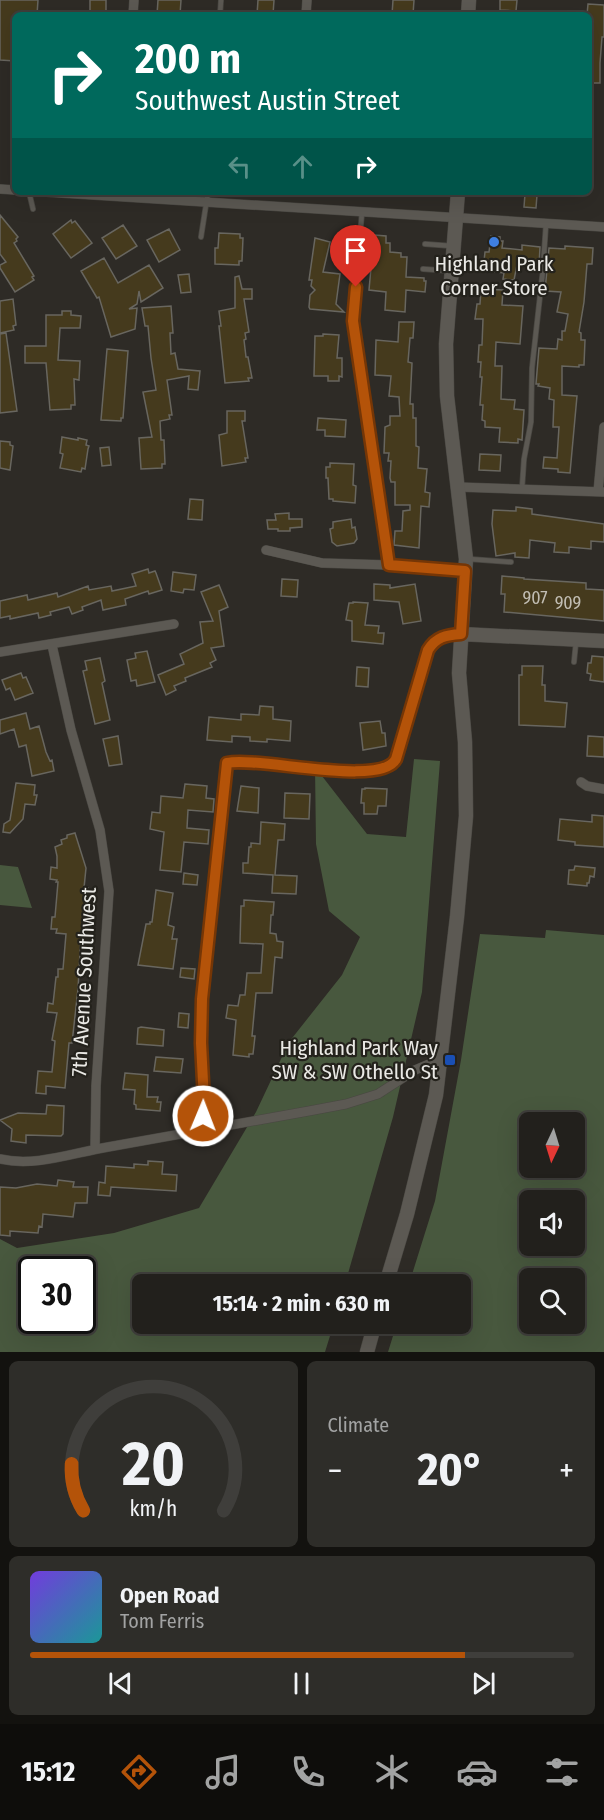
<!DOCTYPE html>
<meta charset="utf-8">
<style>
body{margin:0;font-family:"Fira Sans Condensed",sans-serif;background:#2e2d29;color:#f1f3f6;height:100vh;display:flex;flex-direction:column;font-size:22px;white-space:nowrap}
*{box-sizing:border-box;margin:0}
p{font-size:20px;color:#a2a3a3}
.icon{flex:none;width:33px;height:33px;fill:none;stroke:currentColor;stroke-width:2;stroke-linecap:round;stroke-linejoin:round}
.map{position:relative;height:1352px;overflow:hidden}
.details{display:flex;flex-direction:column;gap:9px;padding:9px;background:#13120f;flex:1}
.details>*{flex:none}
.guide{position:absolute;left:12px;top:12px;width:580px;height:183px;border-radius:9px;box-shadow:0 6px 24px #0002,0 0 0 2px #3f3e3b;background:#00695c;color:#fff;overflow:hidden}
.needle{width:39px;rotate:184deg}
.buttons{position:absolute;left:519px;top:1112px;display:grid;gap:12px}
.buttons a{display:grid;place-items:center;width:66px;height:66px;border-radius:9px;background:#22201c;box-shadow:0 6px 24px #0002,0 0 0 2px #3f3e3b;font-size:30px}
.speed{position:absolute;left:18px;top:1256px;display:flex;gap:12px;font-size:30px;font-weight:700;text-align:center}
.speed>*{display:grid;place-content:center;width:78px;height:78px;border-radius:50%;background:#22201c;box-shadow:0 6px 24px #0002,0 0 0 2px #3f3e3b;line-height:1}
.speed .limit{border:3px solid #111;border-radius:9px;background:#fff;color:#111}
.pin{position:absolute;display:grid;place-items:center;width:51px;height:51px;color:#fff;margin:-62px -26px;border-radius:50% 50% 50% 0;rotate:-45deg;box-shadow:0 0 6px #0007}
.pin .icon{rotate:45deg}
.me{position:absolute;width:66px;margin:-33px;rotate:1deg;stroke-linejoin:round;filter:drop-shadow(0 0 4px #0008)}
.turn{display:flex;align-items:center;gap:21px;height:126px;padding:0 24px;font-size:27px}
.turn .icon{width:78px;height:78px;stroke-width:2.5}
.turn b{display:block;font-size:42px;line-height:51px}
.lanes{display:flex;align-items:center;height:57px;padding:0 24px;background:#0003;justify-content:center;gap:30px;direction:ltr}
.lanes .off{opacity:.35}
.big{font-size:45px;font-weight:700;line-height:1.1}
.details .widget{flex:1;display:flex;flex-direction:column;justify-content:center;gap:9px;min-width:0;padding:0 21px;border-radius:9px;background:#2e2d29}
.details .dial{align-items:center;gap:0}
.dial svg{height:156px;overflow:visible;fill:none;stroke:#3f3e3b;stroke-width:7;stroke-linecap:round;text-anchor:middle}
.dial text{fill:#f1f3f6;stroke:none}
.song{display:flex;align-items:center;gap:18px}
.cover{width:72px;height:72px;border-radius:9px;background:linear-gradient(135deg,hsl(260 70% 55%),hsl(180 70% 35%))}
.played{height:6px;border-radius:3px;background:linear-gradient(90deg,#b45309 80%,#3f3e3b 80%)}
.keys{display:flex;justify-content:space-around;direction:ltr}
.heat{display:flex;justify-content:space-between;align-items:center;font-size:33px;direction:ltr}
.details .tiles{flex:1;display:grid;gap:9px;grid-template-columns:1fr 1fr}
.widget:last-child{grid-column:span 2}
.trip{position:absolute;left:132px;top:1274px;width:339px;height:60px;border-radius:9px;background:#22201c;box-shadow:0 6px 24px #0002,0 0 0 2px #3f3e3b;font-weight:700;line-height:60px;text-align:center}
.dock{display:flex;height:96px;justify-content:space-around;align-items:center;background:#0e0d0b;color:#a2a3a3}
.dock .icon{width:42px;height:42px}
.dock .current{color:#b45309}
.dock b{font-size:27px;color:#f1f3f6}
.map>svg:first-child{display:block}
.green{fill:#48583e;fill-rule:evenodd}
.building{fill:#453a1d;stroke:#68665f;stroke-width:1.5}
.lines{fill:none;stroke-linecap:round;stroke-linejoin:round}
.lane-casing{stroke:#494742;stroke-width:6}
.street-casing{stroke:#494742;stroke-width:10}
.secondary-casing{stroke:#494742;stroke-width:15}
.lane{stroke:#5c5953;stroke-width:4.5}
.street{stroke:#5c5953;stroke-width:9}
.secondary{stroke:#5c5953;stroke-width:14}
.route-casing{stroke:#753606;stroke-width:15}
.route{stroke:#b45309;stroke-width:10}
.shop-dot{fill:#3f7fe0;stroke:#24221c;stroke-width:2}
.transit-dot{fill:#1a4fb4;stroke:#24221c;stroke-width:2}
.labels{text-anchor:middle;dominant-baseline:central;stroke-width:4.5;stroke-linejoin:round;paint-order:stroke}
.number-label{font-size:18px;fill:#c1bdb3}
.poi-label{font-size:21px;fill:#eae9e5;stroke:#24221c}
.street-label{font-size:21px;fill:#eae9e5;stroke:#24221c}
</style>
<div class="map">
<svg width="604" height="1352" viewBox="0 0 604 1352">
<rect width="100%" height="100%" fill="#2e2b26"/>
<path class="green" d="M414,759L440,761L422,992L393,1117L345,1284H142V1323H334L325,1352H0V1239L17,1248L114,1233L199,1208L256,1112L289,1042L342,975L360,937L329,911L316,844L315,767L367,834L406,837ZM32,1269H82V1320H32Z
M0,865L18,867L32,908L0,905Z
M546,930L604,935V1352H388L397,1323H460V1284H409L435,1201L461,1060L480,934L545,938ZM530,1122H574V1167H530ZM530,1200H574V1245H530ZM530,1278H574V1323H530Z"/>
<path class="building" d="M0,0H38L37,15H15V61L0,60Z
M90,0H106V12L90,11Z
M158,0H181L180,15H157Z
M258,0H274L273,15H257Z
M393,0H414L413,15H392Z
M500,0H517L516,11L500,10Z
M588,4L604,5V37H602L600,63V83H590V15H587Z
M525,194L537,195L536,208L524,207Z
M0,215L18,237L16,239L17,241L14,243L34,276L32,277L34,280L15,292L0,268V265L6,262L0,254Z
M71,220L72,223L75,221L92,243L71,258L53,234Z
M123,225L137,246L116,259L102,238Z
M169,229L180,250L159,262L147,240Z
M219,233L240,234V238H243L242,261H239V265L215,264V248H218Z
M374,235L386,236V243H390V252L401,253V257H407L406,277L424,278V281H426L425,292L406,290L405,312L385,310L386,292L369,290Z
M491,236L500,237V241H503L502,248L522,250V245L540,247L539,266L517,265L514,280L503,279L504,273L483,270L485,252H489Z
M315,238L330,242L323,272L340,274L336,304L344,312L310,309L309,307L310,295L315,290L311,286L312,280H309Z
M565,246L593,248L592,264H587L584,302L579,332L581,333V340H585L584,365H579V367L562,366V395L577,396L570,473L558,472V469L543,468L544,457L557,458L559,427H553L554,400L549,399L550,388L538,386L539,384H536L539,348L557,349L558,339L562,340V331H565L568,314L557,312L561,292L545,291L549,248L565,249Z
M104,258L118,283L149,265L163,288L141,302L139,291L137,304L129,309L137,308L135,329L111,337L99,297L97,298L81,271Z
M189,274L191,292L181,293L178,275Z
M239,276L242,289H252V299H244L249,332L245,333L246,339L244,340L246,357H248L252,378H248L249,381L225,383L219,326H221L219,311L235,308V277Z
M481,289L503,290L502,305L523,306L520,344L496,342L495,366H502L501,399L515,400L514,409L524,410L522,440L518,439V443L499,442L500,428L485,427V421L482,420L483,405H480L482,377H480L481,362H478L479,345H482L483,319H475L477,304H480Z
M13,299L16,325L13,326L14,330L0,333V301Z
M171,306L173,333H170L171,354L175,353L178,369L200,371L198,390L188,389L189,376L167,380L172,415H169L170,419L160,421L161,440H164L165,464H162V468L141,469L139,438L152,437L143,392L156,390L151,358L148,326H145L142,308Z
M62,311H71V315L81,316L80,328H60L58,360L80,361L79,380L74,379L75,405H71V409L50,410L46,363H25V346H46V315H62Z
M399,322H414L413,338H410L408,362L412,363L410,404H413V418H416V446L419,447L418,468L427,469L425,492L430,493L429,507L421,506L419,548L394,545L395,531H402L403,511L410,510V505H395V482H391L390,478L391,461H388L389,453H384L385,427L390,425V416H400L399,397L389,396L391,376L375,375L376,340L398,342Z
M6,333L17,411L0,413V334Z
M323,334L339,335L337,358H342V377L339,376V381H328V376H314L315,336H323Z
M107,349L128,351L123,418H121V421L101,420Z
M227,411H245V421H242L248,458H245L246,462L222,466L219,435L227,433Z
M318,418L346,420L345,437L325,436V430H317Z
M62,437L78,440V438L87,440L86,445L89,446L88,449L85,469L82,468L81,472L60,468L63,454L60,453Z
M0,441L10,442V445L13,446L10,470L0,468Z
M109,447L111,465L102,466L100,448Z
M480,454L501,455L500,471L479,470Z
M330,463L354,464L353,485L356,486L355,503L333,501V499H329L328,478H326V467H330Z
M190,499L203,500L202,520L188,519Z
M516,507L532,509V514L604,524V542L591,541V549L569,547V553L554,552L555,543L530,540L529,558L515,557V553L496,556L492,524L493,510L516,511Z
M289,513V519H302V527L290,528V531H278V529H268L267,520H276L275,514Z
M351,519L352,528L355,527L357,539L354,543L337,546L332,542L330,529L333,528V522Z
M148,569L149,573L155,571L156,573L162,590L149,594L148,591L125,599L126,605L103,610L101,600L82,607L83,610L72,614L69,607L50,612L51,615L39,618L38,613L10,619V616L0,618V601L27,595L28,600L57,593L58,597L88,586L89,590L111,586L112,591L136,586L132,574Z
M173,572L196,575L194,590L184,589L183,593L171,591Z
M502,576L524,578V579L586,583V589L604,590V621L504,612L505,594H501Z
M282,579L298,580L297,597L281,596Z
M374,584L390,585V588L415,584L421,621L403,624L399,602L374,600Z
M219,585L228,607L219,611L224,646L211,648L216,660L210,663L212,667L185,678L186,681L174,686L176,690L166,695L158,675L184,664L180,654L203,643L200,622L213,621L201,592Z
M353,602L368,603L365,625L379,626L378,633H384L383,644L352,641V621L346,620L349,603H353Z
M147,651L155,682L137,686L136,680L131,681L127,660L136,658L135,653Z
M592,656L604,657V682L590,680L591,674L587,673L588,663H591Z
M100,658L105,681L102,683L110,720L95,724L83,671L87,670L85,661Z
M522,666H543L542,685H545V701L567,703L565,727L519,725V675H522Z
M357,667L369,668L368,687L356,686Z
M21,673L23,678L26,677L33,693L15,700L10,688L6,690L2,680Z
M260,706L273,707V719L291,721L290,741L267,739V742L250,741V737L232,736V742L207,740L209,717L241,720V714L259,715Z
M26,713L30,729L39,726L46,752L50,761L52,760L54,771L32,776L26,745L19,747L14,729L0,734V720Z
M380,721L382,733H385L386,746L363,750L360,723Z
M118,736L122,764L109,766L103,739Z
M588,736L604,737V757L587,756Z
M16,783L35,785L34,795H37L35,805L25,804L23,819L10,833L3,832L4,824L10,820Z
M185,784L207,786L206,798L214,799L213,812L188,810L187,828L209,830L208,844L184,842L181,872L160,870L164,832L150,829L152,812L160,813L161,796L183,798Z
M241,786L259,788L258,813L237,811Z
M365,788L387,789L386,806H378L377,814H364V803H361L362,789H365Z
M285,793L310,794L309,819L284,818Z
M592,815L604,816V847L575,845V842L558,840L560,819L592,822Z
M261,822L285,824L284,840H278L275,875L297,876L296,894L272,893L273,875L243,873V863H248L249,847H251V843L260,844Z
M75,833L86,868L84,888H88L87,899H89L86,936L81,935L78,989L72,1043H69L65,1088L46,1086V1094L36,1093L38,1071L52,1072L55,1041L52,1040L57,1013L47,1012L48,1003L53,1004L56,977H58V969H63L66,934L56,933L57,929H51L52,917H55L58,882H56L57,880L50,879L51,867L57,868V856L55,847L62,844L61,840L67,838V835Z
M575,866L595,868L594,877L590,876L589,883H587V886L568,884L569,870H574Z
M184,873L198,875L197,885L183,884Z
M156,890L173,893L168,925L174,927L172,939H177L173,969L138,965L146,924H150V922H152Z
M244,900L274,902L273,915H271L270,933L276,934L277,941L283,942L282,958L275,957L272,993H256L252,1036H255L253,1054H249V1057L233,1055L236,1020L226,1018L228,1005L238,1006L240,995H245L247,973H261L263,944L240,943L241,906H244Z
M181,968L195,969L194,979L180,977Z
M179,1013L189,1014L188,1028L178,1027Z
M141,1027L164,1030L163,1046L137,1044L138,1028Z
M156,1057L183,1059L181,1073L154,1071Z
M125,1073L148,1075L147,1097H158L157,1102H161L160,1111L136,1109V1105L134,1104L135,1090L123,1089Z
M47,1105L64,1106L63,1134L61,1136L26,1135V1143L11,1141L12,1129L0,1120L18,1113L46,1114Z
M148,1161L163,1162L162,1174L177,1175L176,1191L111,1187L110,1196L98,1195L99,1182L105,1183L106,1166L134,1168V1164L148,1165Z
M58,1180L74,1182L73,1187H88L87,1203H75L73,1217L43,1214L42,1227L39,1226L38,1233L10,1231V1236L0,1235V1187L16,1188L37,1184L57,1186Z"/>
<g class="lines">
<defs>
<path id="lane" d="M220,15L221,0
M29,192L33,209
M362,212L353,321L388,564
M201,237L208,192
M425,244L452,246
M423,269L451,271
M522,489L524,459L531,422L532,368L543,269L546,224
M469,559L511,562
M574,662L576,642"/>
<path id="street" d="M133,15L134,0
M306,15L307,0
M0,189L15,190
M46,192L604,227
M458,487L604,492
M598,492L604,427
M266,550L322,563L389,565L465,571
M52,645L71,730L100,830L109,891L96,1086L95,1149
M0,652L174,624
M581,782L587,786L604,789
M202,1131L204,1101L201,1043L202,999L227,763C258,755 381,789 396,759L428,650C436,637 446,635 461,634
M0,1159C36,1167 72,1153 108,1147C188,1133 267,1119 346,1104L378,1094L415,1070L441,1059"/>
<path id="secondary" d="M468,15L469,0
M461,634L604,641
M386,1284L407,1214L436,1095L457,917L466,816L465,742L459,673L466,559L447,396L446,344L458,192
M367,1352L375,1323"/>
</defs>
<use href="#lane" class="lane-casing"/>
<use href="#street" class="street-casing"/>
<use href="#secondary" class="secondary-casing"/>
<use href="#lane" class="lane"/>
<use href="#street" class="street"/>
<use href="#secondary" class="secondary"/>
</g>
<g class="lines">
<defs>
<path id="route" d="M203,1116L204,1101L201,1043L202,999L227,763C258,756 381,788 396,759L428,650C436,637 446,635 461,634L465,571L389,565L353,321L356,287"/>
</defs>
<use href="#route" class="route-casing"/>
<use href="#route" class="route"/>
</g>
<circle class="shop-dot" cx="494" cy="242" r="6"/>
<rect class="transit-dot" x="444" y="1054" width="12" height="12" rx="3"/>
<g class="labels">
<g class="number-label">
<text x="535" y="598">907</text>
<text x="568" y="603">909</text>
</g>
<g class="poi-label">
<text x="494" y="264">Highland Park<tspan x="494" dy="24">Corner Store</tspan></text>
<text x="438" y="1048" text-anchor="end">Highland Park Way<tspan x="438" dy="24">SW &amp; SW Othello St</tspan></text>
</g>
<g class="street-label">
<text transform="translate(84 982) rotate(-87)">7th Avenue Southwest</text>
</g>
</g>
</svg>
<div class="buttons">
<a><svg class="needle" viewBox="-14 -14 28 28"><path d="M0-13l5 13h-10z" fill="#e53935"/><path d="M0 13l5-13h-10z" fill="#a2a3a3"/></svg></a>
<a><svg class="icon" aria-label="sound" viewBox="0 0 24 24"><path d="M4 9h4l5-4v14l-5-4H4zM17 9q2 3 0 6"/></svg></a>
<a><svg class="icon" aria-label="search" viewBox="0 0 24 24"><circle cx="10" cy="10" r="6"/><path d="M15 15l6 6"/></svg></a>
</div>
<div class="speed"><div class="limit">30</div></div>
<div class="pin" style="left:356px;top:287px;background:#d93025"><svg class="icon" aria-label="arrive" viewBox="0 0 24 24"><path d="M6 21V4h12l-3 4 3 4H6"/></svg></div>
<svg class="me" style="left:203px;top:1116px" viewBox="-20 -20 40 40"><circle r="17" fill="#b45309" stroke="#fff" stroke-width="3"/><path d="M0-11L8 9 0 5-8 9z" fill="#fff"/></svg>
<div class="trip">15:14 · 2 min · 630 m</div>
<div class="guide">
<div class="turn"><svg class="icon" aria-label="right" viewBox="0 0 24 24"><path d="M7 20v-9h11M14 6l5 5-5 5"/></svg><div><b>200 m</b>Southwest Austin Street</div></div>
<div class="lanes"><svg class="icon off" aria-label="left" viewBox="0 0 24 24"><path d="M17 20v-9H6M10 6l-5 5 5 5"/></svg><svg class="icon off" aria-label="ahead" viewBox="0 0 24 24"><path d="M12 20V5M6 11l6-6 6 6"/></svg><svg class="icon" aria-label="right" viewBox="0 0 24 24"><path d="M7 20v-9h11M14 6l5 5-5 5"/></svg></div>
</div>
</div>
<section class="details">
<div class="tiles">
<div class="widget dial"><svg viewBox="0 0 100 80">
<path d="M14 69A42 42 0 1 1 86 69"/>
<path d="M14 69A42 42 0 0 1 8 45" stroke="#b45309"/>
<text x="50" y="56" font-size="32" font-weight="700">20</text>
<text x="50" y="72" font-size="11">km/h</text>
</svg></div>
<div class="widget"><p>Climate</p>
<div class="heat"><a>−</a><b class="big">20°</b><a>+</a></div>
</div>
<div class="widget">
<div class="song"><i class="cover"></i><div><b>Open Road</b><p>Tom Ferris</p></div></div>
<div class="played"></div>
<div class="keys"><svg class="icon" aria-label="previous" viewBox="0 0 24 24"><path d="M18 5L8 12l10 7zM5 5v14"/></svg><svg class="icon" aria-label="pause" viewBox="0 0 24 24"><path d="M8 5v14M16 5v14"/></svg><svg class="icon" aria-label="next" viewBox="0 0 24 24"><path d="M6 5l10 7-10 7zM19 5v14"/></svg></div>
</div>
</div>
</section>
<nav class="dock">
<b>15:12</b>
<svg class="icon current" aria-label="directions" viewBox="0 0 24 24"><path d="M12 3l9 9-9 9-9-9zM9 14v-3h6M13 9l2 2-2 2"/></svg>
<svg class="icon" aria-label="music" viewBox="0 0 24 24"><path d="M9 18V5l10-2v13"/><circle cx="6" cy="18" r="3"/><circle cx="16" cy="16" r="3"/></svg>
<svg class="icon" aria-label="phone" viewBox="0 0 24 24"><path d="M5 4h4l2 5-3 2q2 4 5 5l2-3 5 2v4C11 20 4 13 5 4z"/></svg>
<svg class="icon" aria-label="climate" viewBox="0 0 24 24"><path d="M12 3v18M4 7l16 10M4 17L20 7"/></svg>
<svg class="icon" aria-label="car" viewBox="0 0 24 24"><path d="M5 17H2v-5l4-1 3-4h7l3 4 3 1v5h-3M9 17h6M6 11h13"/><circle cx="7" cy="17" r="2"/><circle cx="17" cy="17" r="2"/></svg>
<svg class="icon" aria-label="filters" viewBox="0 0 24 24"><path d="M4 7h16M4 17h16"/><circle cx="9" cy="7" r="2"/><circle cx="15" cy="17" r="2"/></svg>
</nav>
